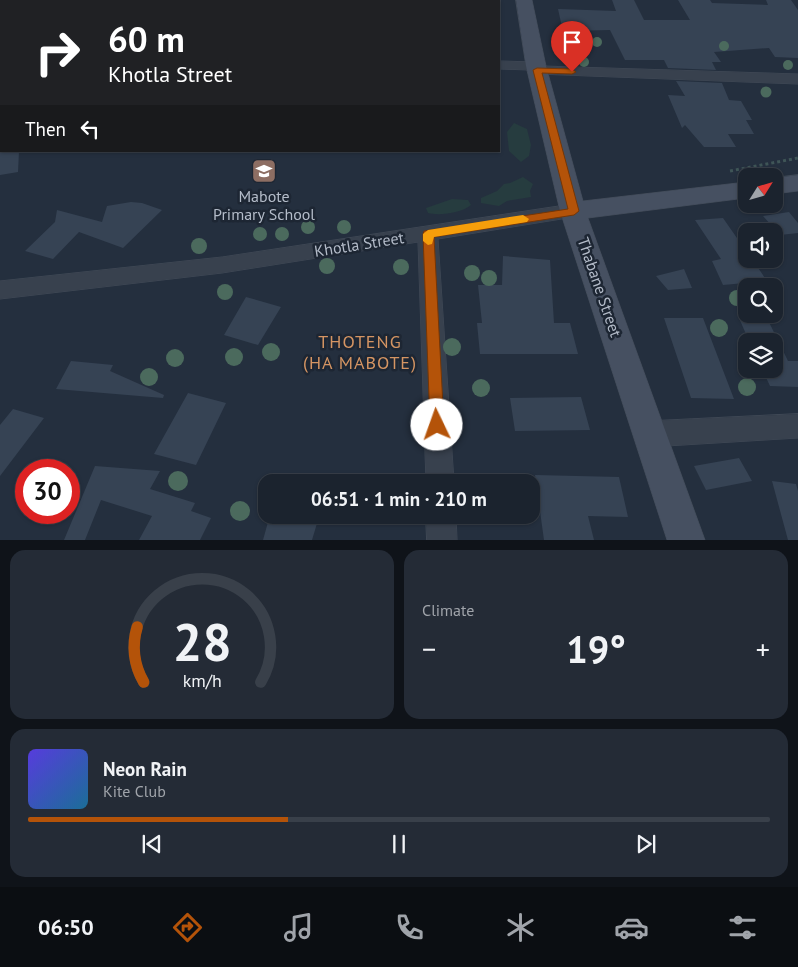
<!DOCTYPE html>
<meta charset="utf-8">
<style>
body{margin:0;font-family:"PT Sans",sans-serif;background:#242b36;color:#f1f3f6;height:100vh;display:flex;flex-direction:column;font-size:19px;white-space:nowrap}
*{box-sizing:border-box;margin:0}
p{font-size:16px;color:#a0a4aa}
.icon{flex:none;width:28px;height:28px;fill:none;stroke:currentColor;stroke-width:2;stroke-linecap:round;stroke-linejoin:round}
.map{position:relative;height:540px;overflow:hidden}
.panel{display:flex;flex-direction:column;gap:10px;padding:10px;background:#0f1319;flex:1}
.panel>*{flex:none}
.top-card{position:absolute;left:0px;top:0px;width:500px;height:152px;box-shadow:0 1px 4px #0004,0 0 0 1px #39404a;background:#202124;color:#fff;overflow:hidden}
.needle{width:32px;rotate:53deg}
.fabs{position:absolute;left:738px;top:168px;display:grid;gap:10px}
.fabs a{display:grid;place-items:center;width:45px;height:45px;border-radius:10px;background:#1b232e;box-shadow:0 1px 4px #0004,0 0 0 1px #39404a;font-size:25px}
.speed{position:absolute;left:15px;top:459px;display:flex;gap:10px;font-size:25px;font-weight:700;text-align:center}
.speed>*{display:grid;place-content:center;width:65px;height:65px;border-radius:50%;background:#1b232e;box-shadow:0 1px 4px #0004,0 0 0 1px #39404a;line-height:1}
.speed .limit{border:8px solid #d22;background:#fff;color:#111}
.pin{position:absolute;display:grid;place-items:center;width:42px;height:42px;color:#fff;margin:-51px -21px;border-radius:50% 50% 50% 0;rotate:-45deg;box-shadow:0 0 5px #0007}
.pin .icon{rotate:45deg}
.me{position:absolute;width:55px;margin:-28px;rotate:357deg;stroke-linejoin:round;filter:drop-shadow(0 0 4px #0008)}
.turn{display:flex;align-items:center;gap:18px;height:105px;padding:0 25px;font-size:22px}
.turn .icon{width:65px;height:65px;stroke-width:2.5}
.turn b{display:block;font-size:35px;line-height:42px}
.then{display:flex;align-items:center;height:48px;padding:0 25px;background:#0003;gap:10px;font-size:19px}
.big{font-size:38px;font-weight:700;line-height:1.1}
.panel .card{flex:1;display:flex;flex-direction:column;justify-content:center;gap:8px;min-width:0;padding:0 18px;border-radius:15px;background:#242b36}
.panel .dial{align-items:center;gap:0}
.dial svg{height:130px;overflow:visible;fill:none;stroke:#39404a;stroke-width:7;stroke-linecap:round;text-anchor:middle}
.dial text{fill:#f1f3f6;stroke:none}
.song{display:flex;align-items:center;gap:15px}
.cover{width:60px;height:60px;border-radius:8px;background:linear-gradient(135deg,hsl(250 70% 55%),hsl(200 70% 35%))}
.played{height:5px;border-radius:2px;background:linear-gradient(90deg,#b45309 35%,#39404a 35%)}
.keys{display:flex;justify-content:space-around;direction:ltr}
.heat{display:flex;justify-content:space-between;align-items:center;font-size:28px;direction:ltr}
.panel .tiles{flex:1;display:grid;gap:10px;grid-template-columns:1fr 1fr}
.card:last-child{grid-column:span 2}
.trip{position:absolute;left:258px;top:474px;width:282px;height:50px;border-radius:15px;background:#1b232e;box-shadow:0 1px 4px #0004,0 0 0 1px #39404a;font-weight:700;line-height:50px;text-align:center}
.menu{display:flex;height:80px;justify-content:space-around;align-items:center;background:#0b0e12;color:#a0a4aa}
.menu .icon{width:35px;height:35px}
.menu .selected{color:#b45309}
.menu b{font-size:22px;color:#f1f3f6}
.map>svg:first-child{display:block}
.green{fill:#263c3f}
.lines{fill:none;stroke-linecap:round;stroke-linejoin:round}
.stream{fill:#17263c;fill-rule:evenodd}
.building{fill:#364354}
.street-casing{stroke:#414a57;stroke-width:1}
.secondary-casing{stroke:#414a57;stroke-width:1}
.path{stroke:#3f5557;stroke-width:3;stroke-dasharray:3 3;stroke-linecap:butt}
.street{fill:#38414e;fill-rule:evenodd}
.secondary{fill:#465061;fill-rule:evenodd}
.tree{fill:#4b6a5d}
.route{fill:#b45309;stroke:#753606}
.slow{fill:#f59e0b}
.labels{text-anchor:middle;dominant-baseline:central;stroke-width:5;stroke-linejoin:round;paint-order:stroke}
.poi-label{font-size:16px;fill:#b4bcc9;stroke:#1d2633}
.street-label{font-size:16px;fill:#b4bcc9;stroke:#1d2633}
.neighbourhood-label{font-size:18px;letter-spacing:1px;fill:#d59563;stroke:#1d2633}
</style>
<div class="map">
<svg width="798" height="540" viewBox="0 0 798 540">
<rect width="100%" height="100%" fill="#242f3e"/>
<path class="green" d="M514,123L527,129L531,145L529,156L521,162L509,151L507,132Z
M523,177L533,184L530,191L531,197L507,201L499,206L481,203V198L497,191L504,184L510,183Z
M452,199L468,200L471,205C462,213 439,216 428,213L426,208Z"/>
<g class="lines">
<path class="stream" d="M11,0H16L15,1H10Z
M0,6H1V8H0Z"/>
</g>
<path class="building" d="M612,0H634L644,20H690L678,0H710L712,3L768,5L766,0H791L798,10V58L775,57L769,48L714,52L721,62H712L716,70L668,68L664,60H625L610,30L566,31L565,27H562L558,9L616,11Z
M676,81L722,83L729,100L741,101L752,120H746L754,134H728L736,147H704L685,125L682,128L668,95L685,96Z
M0,151H19L18,172L0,175Z
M131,202L142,203L162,210L123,248L79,232L53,259L25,251L55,222L57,210L102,222L107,206Z
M789,212L798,223V233L780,235L763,216Z
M723,218L746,251V259H752L767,281L723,285L712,261L721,259L695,220Z
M503,256L550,260L554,323H570L578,354H480L477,323H482L478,285H502Z
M684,269L692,288L668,290L656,276Z
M246,297L281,307L258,345L224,335Z
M664,318H703L734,399L691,398Z
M739,318H767L788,361H798V387L770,386L762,369H774V341H749Z
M71,361L113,365L110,371L164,395L163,398L56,389Z
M188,393L226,403L196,465L154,454Z
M581,397L590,430L515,431L510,398Z
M13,409L44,418L0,476V425Z
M739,458L752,481L706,490L694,466Z
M95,466L160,471L150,489L195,503L191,511L211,518L200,540H139L152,516L101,500L85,540H64Z
M535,475L619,477L628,517L588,516L594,540H544Z
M772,481L796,484L798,491V540H788Z
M270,515H294L318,520L312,540H263Z"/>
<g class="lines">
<defs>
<path id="street" d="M499,61L536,62L543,66L798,74V84L537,74L532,73L530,70L499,69Z
M573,204L580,206L583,211L580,216L438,239L454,482H426L418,242L222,273L0,299V281L222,257Z
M798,414V438L650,447L641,443L637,434L641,425L650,421Z
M426,515H456L457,540H427Z"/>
<path id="secondary" d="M516,0H532L546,66L583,201L746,182V198L588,218L705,540H667L560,211L526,66Z
M798,175V191L774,194V178Z"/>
</defs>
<use href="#street" class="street-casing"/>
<use href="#secondary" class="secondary-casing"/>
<path class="path" d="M730,171L798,158"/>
<use href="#street" class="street"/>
<use href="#secondary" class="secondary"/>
</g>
<g class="tree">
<circle cx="597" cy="42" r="5"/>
<circle cx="558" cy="46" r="5"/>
<circle cx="724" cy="46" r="5"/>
<circle cx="584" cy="62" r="5"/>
<circle cx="788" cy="65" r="5"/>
<circle cx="766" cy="92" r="5.5"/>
<circle cx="308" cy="227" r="7"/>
<circle cx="344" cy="227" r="7"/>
<circle cx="260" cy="234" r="7"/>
<circle cx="282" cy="234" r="7"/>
<circle cx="199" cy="246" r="8"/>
<circle cx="327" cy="266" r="8"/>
<circle cx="401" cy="267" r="8"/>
<circle cx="472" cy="273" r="8"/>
<circle cx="489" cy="278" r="8"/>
<circle cx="225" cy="292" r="8"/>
<circle cx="737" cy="298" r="8"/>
<circle cx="719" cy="328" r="9"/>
<circle cx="452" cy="347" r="9"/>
<circle cx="271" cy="352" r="9"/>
<circle cx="234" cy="357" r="9"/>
<circle cx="175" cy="358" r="9"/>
<circle cx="149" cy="377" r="9"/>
<circle cx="747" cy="387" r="9"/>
<circle cx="481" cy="388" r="9"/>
<circle cx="178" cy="481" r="10"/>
<circle cx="240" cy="511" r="10"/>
</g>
<path class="route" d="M537,68L572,69L576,72L572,74L542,73L579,211L574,215L434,237L444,425L442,430L437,432L432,430L430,425L423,234L424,231L568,209L533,70Z"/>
<path class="slow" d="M523,215L529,219L527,222L434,237L432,244L428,245L423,241V234L428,230Z"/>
<defs>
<symbol id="school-square" viewBox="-11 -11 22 22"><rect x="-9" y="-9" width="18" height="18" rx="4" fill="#8d6e63" stroke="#1d2633"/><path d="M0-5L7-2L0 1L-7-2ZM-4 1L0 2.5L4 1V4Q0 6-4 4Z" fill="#fff"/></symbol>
</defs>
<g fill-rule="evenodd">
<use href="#school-square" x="250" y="157" width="28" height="28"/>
</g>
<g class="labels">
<g class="poi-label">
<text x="264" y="196">Mabote<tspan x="264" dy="18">Primary School</tspan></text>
</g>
<g class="street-label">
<text transform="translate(359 244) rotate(-9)">Khotla Street</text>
<text transform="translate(600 287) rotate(71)">Thabane Street</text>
</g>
<g class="neighbourhood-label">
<text x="360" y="341">THOTENG<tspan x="360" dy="21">(HA MABOTE)</tspan></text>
</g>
</g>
</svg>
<div class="fabs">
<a><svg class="needle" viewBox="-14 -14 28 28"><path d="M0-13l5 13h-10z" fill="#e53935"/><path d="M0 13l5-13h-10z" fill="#a0a4aa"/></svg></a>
<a><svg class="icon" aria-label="sound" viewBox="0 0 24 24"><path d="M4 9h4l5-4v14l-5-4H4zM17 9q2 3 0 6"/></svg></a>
<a><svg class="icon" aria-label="search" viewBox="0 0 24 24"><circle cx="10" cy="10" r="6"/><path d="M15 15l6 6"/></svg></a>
<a><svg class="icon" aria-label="layers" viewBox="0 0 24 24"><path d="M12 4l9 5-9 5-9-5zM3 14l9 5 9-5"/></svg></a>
</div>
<div class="speed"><div class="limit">30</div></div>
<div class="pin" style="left:572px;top:72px;background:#d93025"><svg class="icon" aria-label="arrive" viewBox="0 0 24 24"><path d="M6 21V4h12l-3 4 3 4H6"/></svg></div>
<svg class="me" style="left:437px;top:425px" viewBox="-20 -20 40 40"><circle r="19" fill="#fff"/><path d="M0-13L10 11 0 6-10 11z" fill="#b45309"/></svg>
<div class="trip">06:51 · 1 min · 210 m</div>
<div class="top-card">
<div class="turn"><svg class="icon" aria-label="right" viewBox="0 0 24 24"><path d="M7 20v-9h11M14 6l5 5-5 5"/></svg><div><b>60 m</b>Khotla Street</div></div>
<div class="then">Then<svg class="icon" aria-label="left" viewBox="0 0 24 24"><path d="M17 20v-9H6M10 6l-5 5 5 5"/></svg></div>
</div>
</div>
<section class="panel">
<div class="tiles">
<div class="card dial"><svg viewBox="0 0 100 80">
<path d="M14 69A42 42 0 1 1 86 69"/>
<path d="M14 69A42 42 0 0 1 10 35" stroke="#b45309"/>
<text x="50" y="56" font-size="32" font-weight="700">28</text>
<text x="50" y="72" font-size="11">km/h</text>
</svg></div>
<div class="card"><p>Climate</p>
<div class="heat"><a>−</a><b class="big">19°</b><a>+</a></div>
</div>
<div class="card">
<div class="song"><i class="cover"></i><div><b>Neon Rain</b><p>Kite Club</p></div></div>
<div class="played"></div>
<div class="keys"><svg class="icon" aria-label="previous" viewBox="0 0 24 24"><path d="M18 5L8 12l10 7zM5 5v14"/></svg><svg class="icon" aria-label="pause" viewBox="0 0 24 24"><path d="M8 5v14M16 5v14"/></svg><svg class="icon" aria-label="next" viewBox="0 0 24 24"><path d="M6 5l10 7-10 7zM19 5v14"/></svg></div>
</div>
</div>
</section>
<nav class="menu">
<b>06:50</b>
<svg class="icon selected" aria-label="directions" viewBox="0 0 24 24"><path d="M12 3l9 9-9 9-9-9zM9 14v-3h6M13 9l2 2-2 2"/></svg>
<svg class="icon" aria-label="music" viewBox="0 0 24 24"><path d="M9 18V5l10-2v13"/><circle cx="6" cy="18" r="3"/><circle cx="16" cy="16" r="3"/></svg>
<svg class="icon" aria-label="phone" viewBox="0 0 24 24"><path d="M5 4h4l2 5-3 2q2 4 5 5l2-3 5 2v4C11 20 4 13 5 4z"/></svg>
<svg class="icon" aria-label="climate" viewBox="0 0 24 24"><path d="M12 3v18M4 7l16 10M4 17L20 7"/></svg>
<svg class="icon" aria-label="car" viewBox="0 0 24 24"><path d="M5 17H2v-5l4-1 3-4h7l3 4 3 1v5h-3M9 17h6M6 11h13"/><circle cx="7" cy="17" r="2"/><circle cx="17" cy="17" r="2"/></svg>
<svg class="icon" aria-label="filters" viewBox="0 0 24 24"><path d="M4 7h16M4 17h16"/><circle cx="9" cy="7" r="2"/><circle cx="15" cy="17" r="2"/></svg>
</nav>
